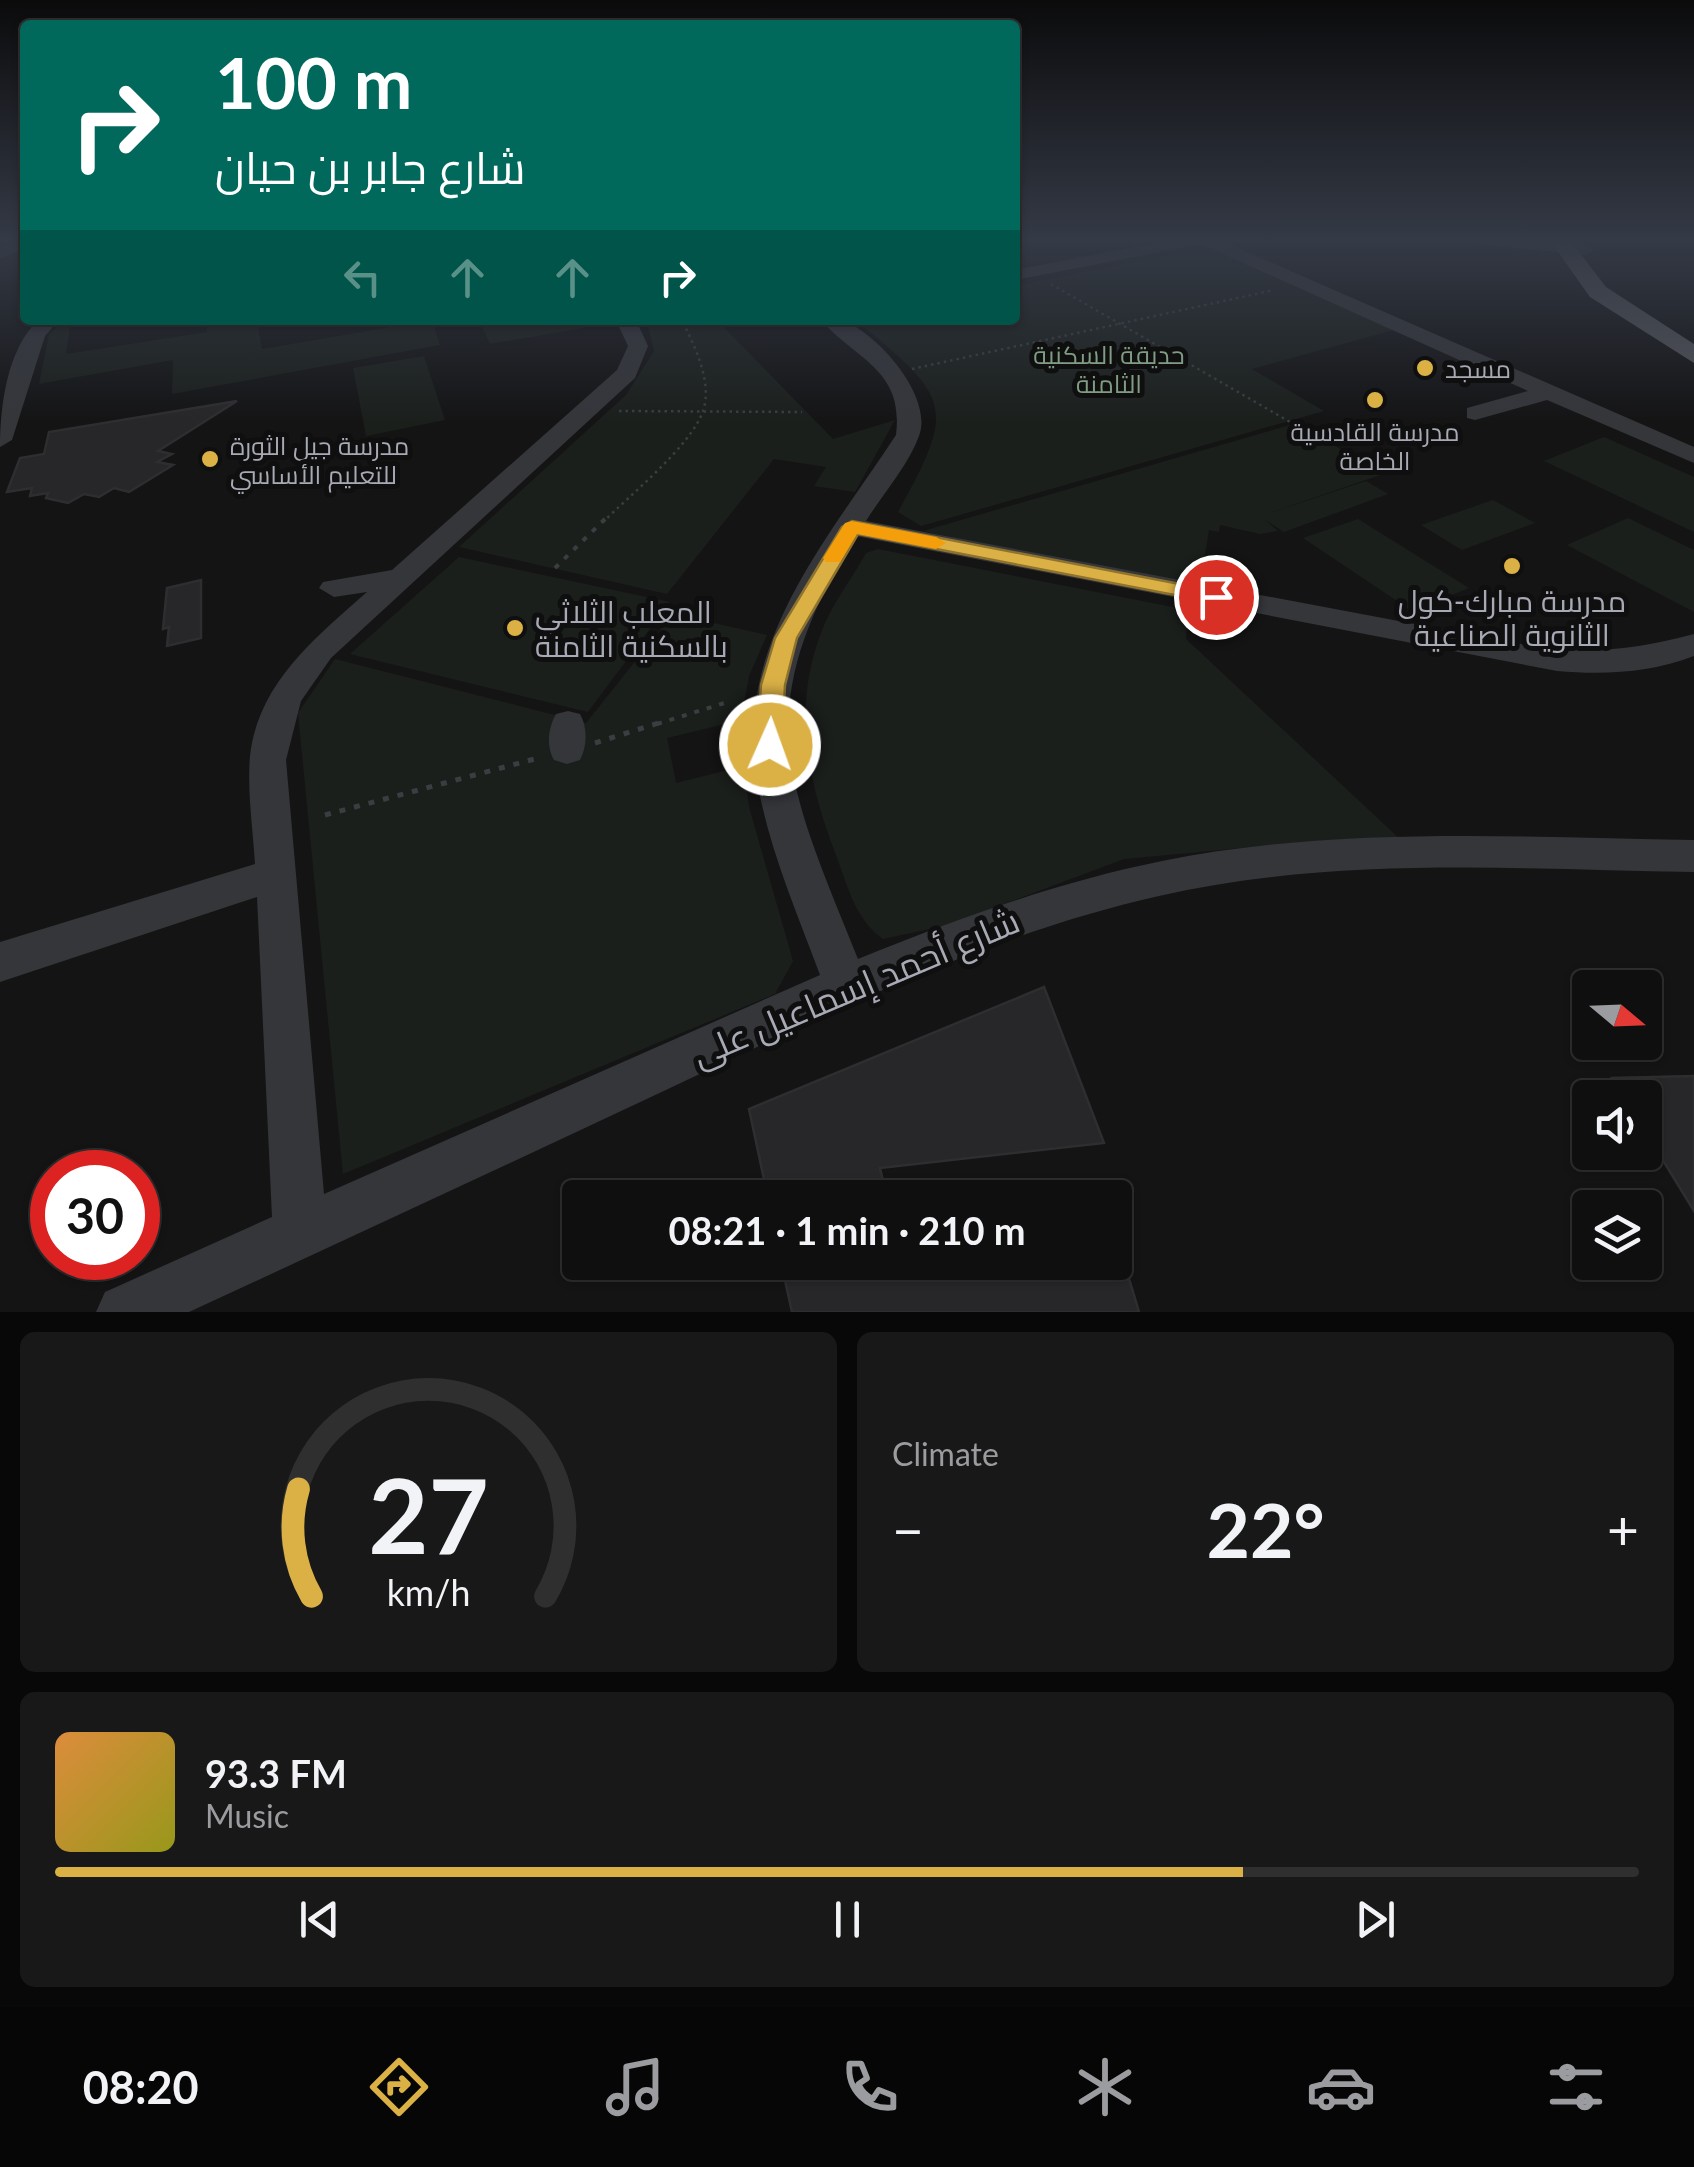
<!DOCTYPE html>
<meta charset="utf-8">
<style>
body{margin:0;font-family:Lato,Cairo,sans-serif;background:#181819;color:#f1f3f6;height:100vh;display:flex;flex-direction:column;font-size:38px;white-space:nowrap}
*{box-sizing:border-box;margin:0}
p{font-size:32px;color:#9b9c9f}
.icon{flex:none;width:55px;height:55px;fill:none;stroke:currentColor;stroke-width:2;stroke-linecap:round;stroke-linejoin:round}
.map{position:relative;height:1312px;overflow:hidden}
.side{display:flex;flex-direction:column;gap:20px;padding:20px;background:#080809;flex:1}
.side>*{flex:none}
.hud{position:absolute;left:20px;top:20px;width:1000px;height:305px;border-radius:10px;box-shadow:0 2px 8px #0004,0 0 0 2px #2f2f30;background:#00695c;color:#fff;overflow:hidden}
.needle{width:65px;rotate:109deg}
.fabs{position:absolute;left:1572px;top:970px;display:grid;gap:20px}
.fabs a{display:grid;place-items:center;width:90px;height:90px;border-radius:10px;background:#0f0f10;box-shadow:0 2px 8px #0004,0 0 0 2px #2f2f30;font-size:50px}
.speed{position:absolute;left:30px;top:1150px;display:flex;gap:20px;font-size:50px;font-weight:700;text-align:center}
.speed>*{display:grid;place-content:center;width:130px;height:130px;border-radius:50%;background:#0f0f10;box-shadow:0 2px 8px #0004,0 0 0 2px #2f2f30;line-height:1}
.speed .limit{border:15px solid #d22;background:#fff;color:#111}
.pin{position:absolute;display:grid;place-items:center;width:85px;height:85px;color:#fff;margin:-42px;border:5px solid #fff;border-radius:50%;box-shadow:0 2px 10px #0007}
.me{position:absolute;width:110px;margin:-55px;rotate:2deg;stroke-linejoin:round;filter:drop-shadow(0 0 8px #0008)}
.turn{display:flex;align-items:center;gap:35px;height:210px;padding:0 30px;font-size:45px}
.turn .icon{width:130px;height:130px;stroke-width:2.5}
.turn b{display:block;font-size:70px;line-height:85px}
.lanes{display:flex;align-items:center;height:95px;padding:0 30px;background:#0003;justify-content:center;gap:50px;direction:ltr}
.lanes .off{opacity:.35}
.big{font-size:75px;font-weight:700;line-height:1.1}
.side .tile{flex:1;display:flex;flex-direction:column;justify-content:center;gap:15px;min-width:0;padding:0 35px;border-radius:15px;background:#181819}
.side .dial{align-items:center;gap:0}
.dial svg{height:260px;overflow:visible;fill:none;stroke:#2f2f30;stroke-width:7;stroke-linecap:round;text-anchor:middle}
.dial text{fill:#f1f3f6;stroke:none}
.song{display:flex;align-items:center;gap:30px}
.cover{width:120px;height:120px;border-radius:15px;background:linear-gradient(135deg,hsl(30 70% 55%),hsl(60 70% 35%))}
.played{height:10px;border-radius:5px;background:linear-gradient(90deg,#dbb146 75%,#2f2f30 75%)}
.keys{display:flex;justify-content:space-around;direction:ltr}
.heat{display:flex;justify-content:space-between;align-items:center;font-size:55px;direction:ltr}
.side .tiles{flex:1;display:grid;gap:20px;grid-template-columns:1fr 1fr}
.tile:last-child{grid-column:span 2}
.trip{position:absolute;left:562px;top:1180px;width:570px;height:100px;border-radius:10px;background:#0f0f10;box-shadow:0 2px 8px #0004,0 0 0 2px #2f2f30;font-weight:700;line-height:100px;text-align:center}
.tab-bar{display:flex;height:160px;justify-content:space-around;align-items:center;background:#060606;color:#9b9c9f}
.tab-bar .icon{width:70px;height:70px}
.tab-bar .active{color:#dbb146}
.tab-bar b{font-size:45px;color:#f1f3f6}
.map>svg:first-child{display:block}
.green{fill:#1b1f1c}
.building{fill:#272729;stroke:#2e2e31;stroke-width:2.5}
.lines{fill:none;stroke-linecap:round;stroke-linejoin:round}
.path-far2{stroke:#3b3d41;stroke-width:2.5;stroke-dasharray:2.5 4;stroke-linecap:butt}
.path-far1{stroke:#3b3d41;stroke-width:4;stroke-dasharray:5 8;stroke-linecap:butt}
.path{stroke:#3b3d41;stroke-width:5;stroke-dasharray:6 9;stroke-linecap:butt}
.minor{fill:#35363a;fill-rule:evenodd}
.major{fill:#525358;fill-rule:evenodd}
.route{fill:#dbb146;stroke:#8e732e;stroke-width:2.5}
.slow{fill:#f59e0b}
.poi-dot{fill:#dbb146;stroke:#0f0f10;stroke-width:4}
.labels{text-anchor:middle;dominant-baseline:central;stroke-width:10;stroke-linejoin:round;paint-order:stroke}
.far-park-label{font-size:25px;fill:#809d84;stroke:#0f0f10}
.far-poi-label{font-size:25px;fill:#a7aab4;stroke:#0f0f10;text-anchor:start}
.poi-label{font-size:30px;fill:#a7aab4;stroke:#0f0f10}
.near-street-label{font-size:35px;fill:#a7aab4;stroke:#0f0f10}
</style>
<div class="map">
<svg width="1694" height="1312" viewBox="0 0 1694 1312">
<rect width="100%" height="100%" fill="#141415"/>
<path class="green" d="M1198,249L1215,251L1394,330L1252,369L1324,411L921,526L898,512C955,409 952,399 861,325L864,320H1015V286Z
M65,320H71L66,354L207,332V320H257L262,349L432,320L440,345L172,394L173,360L39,384L49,334Z
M479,320H579L584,328L490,344Z
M717,320L833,439L895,420L855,492L814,486L826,467L774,459L667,594L459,547L626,395L654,351L647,322Z
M424,356L445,420L366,436L353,368Z
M1297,423L1383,474L1258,517L1366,481L1388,494L1284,532L1264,519L1278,531L1260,534L1220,525L1219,532L1209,530L1201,579L1212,585V593L923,531Z
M1604,437L1694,477V532L1544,461Z
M1493,500L1535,523L1462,550L1421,525Z
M1628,518L1694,550V612L1567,545Z
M1358,519L1469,588L1412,611L1303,538Z
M878,549L1188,610L1186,639L1402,841L1327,840L1124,859L948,925L883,939C855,919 848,887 836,855C808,782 792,709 821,633C831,605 852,579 866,553Z
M459,557L670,602L588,712L350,654Z
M673,614L767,635L749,676L741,720L667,738L676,783L744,766L749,807L793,961L775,994L343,1174L298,713L335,659L586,723Z"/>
<path class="building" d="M237,401L158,451L172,454L157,462L173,465L129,492L114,488L99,497L84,494L68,503L46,498L48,493L30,496L32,488L7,492L20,458L44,454L49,432Z
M201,580V638L167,646L169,627L163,629L167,588Z
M1044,987L1104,1143L880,1168L887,1198H768L749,1109Z
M1694,1076V1211L1645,1131V1098H1624L1612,1078Z
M781,1262H903L905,1270L932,1262H1124L1139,1312H792Z"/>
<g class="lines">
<path class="path-far2" d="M1051,284L1290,422
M912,369L1274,290
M619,411L802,412
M603,522C630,495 691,446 703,411C713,382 694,345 682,320"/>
<path class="path-far1" d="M555,568L605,519
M657,724L731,701"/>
<path class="path" d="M595,743L665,721
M325,815L542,757"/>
<path class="minor" d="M25,239V249L0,258V247Z
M1176,239H1217L1694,447V463L1547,400L1475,420L1467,418V408L1528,391L1201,244L1015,280V270Z
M1471,239C1500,239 1571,234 1594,250L1585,255L1479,244Z
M38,320H59L45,336L12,440L0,447C0,406 7,350 38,320Z
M616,320H636L648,346L635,378L331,658L301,701L286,760L324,1194L820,975C797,913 770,851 758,786C731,648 825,543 896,435C904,369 857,361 821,320C828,320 838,318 844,321C878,334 934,397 919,436C908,466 882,495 866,521L1537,647C1598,654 1636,649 1694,634V656C1650,673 1604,675 1557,671L856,536C747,711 787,782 858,959C956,919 1058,882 1162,861C1337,826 1517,837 1694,840V872C1517,869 1333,856 1159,896C986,935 828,1014 668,1089C509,1164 349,1238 189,1312H96L105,1292L272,1217L257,897L0,982V942L255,864C253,829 247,791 250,756C258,683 316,637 367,592L334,597L319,588L323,582L392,570L617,370L628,346Z
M568,711L580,714C588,728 587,747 580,760L567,764L554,760C546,747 548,728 556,714Z"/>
<path class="major" d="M1549,239H1569L1606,287L1694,344V363L1590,297Z"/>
</g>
<linearGradient id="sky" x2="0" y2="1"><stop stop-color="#0b0b0c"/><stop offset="0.57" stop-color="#343a46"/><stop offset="1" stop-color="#343a46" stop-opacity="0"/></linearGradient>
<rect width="1694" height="422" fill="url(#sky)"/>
<path class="route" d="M852,521L1216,591L1227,597L1216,603L858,534L797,638L785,685L782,745L779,751H761L757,745L761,685L775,638L842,527Z"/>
<path class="slow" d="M852,521L936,537L946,543L936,549L857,534L840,562H826L823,558L845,523Z"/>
<g class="poi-dot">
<circle cx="1425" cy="368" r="10"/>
<circle cx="1375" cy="400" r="10"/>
<circle cx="210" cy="459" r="10"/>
<circle cx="1512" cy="566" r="10"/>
<circle cx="515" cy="628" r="10"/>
</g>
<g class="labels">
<g class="far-park-label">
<text x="1109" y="354">حديقة السكنية<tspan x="1109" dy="29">الثامنة</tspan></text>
</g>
<g class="far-poi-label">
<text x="1445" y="368">مسجد</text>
<text x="1375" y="431" text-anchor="middle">مدرسة القادسية<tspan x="1375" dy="29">الخاصة</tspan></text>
<text x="230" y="445">مدرسة جيل الثورة<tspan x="230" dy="29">للتعليم الأساسي</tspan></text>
</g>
<g class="poi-label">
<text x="1512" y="600">مدرسة مبارك-كول<tspan x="1512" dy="34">الثانوية الصناعية</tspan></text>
<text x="535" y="611" text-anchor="start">المعلب الثلاثي<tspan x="535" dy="34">بالسكنية الثامنة</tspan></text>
</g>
<g class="near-street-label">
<text transform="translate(855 986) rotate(-23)">شارع أحمد إسماعيل على</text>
</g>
</g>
</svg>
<div class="fabs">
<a><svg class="needle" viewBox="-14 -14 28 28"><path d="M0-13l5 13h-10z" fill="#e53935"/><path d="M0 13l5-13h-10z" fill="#9b9c9f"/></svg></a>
<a><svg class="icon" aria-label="sound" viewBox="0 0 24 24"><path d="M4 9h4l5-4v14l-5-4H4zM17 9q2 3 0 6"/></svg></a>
<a><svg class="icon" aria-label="layers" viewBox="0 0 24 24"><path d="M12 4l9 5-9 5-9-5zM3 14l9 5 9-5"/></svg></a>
</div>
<div class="speed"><div class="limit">30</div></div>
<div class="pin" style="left:1216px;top:597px;background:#d93025"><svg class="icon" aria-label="arrive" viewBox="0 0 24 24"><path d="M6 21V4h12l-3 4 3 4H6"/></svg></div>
<svg class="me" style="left:770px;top:745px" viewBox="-20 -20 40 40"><circle r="17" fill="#dbb146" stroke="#fff" stroke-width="3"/><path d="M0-11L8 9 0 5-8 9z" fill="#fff"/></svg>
<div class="trip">08:21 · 1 min · 210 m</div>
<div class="hud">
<div class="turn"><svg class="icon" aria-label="right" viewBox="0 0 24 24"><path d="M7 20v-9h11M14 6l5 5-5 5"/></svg><div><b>100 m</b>شارع جابر بن حيان</div></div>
<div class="lanes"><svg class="icon off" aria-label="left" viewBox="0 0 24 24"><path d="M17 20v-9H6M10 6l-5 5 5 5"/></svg><svg class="icon off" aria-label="ahead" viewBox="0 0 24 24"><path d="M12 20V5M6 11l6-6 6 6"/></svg><svg class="icon off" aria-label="ahead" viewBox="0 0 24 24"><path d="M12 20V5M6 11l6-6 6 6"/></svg><svg class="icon" aria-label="right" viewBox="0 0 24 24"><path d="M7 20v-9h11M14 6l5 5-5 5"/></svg></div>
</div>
</div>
<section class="side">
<div class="tiles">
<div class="tile dial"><svg viewBox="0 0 100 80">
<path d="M14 69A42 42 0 1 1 86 69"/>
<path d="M14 69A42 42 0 0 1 10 36" stroke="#dbb146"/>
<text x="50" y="56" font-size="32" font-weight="700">27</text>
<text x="50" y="72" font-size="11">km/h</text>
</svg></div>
<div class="tile"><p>Climate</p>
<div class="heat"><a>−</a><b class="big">22°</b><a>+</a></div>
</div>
<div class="tile">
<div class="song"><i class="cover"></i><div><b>93.3 FM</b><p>Music</p></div></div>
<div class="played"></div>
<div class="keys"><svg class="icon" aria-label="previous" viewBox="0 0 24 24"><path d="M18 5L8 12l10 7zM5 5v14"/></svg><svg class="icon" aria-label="pause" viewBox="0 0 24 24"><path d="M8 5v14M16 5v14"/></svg><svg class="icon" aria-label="next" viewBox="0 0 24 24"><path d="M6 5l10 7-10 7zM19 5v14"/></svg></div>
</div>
</div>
</section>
<nav class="tab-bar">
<b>08:20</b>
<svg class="icon active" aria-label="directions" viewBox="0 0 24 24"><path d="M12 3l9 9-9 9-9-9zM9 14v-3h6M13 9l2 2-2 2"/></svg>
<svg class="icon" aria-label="music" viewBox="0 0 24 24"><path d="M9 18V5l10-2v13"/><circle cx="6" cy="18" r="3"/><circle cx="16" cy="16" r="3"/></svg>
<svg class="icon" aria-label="phone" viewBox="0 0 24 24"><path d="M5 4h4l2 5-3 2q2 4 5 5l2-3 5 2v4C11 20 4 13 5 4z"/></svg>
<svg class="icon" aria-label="climate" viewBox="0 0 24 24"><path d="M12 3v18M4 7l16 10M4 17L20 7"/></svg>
<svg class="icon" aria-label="car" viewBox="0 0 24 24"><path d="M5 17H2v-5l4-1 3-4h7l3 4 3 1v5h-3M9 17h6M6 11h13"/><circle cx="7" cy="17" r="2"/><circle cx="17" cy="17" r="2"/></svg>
<svg class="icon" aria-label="filters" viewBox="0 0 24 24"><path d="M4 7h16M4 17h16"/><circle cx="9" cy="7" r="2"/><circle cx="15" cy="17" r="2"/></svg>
</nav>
